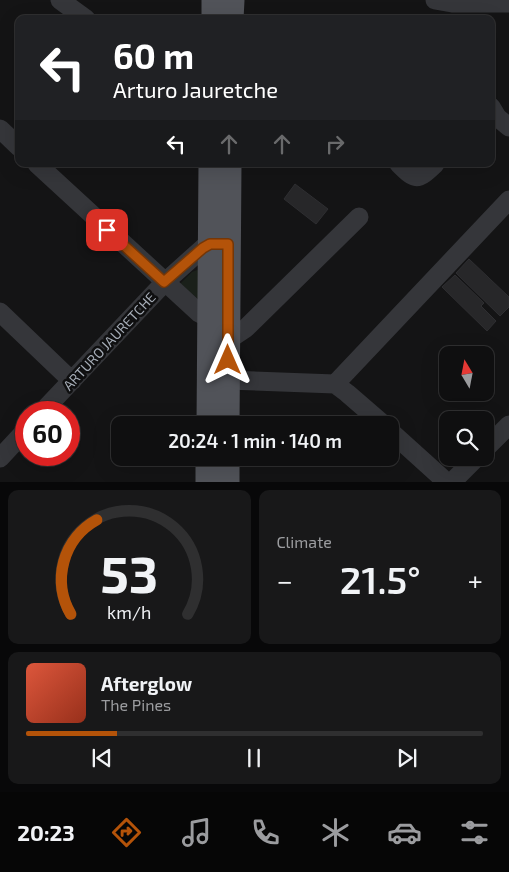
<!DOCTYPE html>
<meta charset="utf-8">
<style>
body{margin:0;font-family:"Exo 2",sans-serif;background:#181819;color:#f1f3f6;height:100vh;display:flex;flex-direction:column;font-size:19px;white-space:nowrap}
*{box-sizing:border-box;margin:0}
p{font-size:16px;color:#9b9c9f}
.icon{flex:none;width:28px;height:28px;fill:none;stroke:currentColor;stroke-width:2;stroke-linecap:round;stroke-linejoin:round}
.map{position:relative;height:482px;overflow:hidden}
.panel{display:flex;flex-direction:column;gap:8px;padding:8px;background:#080809;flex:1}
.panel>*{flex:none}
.hud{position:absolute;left:15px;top:15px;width:480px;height:152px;border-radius:10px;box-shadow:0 5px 20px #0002,0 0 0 1px #2f2f30;background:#202124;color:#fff;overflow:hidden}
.needle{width:32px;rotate:350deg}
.buttons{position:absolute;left:439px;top:346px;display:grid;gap:10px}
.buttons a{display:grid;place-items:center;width:55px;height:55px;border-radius:10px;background:#0f0f10;box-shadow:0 5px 20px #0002,0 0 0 1px #2f2f30;font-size:25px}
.speed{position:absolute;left:15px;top:401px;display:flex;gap:10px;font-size:25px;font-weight:700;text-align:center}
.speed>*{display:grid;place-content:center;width:65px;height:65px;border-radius:50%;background:#0f0f10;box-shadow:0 5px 20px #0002,0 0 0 1px #2f2f30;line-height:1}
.speed .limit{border:8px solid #d22;background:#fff;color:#111}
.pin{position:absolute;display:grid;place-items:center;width:42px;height:42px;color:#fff;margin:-21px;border-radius:10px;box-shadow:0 2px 8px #0006}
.me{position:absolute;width:55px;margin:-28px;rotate:0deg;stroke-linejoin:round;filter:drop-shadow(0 0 4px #0008)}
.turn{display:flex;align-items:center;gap:18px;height:105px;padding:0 15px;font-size:22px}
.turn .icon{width:65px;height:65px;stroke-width:2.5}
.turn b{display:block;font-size:35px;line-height:42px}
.lanes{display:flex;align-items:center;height:48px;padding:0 15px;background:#0003;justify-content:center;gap:25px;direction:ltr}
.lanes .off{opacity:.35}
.big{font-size:38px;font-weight:600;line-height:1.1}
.panel .widget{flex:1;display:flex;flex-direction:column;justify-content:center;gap:8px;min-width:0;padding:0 18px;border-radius:10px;background:#181819}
.panel .dial{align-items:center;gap:0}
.dial svg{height:130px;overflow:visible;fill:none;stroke:#2f2f30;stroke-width:7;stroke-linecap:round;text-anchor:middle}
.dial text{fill:#f1f3f6;stroke:none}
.song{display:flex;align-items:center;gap:15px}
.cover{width:60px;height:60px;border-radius:8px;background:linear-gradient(135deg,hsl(10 70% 55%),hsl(10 70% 35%))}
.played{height:5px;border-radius:2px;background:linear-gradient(90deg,#b45309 20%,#2f2f30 20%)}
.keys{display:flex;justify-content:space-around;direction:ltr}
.heat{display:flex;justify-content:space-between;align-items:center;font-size:28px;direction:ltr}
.panel .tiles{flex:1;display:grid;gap:8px;grid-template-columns:1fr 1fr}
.widget:last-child{grid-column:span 2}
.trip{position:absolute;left:111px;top:416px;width:288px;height:50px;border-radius:10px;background:#0f0f10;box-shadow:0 5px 20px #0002,0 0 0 1px #2f2f30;font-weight:600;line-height:50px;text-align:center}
.dock{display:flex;height:80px;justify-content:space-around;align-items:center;background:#060606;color:#9b9c9f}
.dock .icon{width:35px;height:35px}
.dock .active{color:#b45309}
.dock b{font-size:22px;color:#f1f3f6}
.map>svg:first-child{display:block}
.green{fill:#1a201a}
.building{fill:#272729;stroke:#2e2e31}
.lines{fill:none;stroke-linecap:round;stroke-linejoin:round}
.minor{stroke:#35363a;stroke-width:19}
.major{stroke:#515359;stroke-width:25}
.route-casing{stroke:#753606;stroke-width:12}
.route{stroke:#b45309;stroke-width:9}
.labels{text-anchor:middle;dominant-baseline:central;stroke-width:5;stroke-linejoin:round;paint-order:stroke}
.street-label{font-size:14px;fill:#a5acb6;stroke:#0f0f10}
</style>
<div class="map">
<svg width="509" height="482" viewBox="0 0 509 482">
<rect width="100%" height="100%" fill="#141415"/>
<path class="green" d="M202,268L203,303L180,284L192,272Z"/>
<path class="building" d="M295,184L328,209L316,224L284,199Z
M469,259L509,297V307L500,316L456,273Z
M455,275L484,303L481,306L496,321L487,331L442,287Z"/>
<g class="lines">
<path class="minor" d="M60,0L86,19
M435,0L452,3H509
M491,107L497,117L509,127
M0,129L19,147
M37,164L199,313L210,319L221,320
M399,164C416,181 417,181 435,164
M0,312L72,381
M228,340L246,328L359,217
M227,380L335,384L347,393L384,425
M335,384L509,200
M42,412L164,283L203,248L210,244H221
M390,431L441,477L445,482
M485,449L509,425
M0,458L26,430
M452,482L476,458"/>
<path class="major" d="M214,19V0
M231,19L232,0
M209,425L211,164
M227,425L229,164
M208,482V458
M227,482V458"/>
</g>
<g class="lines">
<defs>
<path id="route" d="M107,230L164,282L203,248L210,244H228V360"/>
</defs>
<use href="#route" class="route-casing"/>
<use href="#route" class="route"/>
</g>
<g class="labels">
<g class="street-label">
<text transform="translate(109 341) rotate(-47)">ARTURO JAURETCHE</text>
</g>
</g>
</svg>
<div class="buttons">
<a><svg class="needle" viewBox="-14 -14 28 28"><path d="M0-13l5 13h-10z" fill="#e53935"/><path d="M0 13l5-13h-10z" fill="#9b9c9f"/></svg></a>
<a><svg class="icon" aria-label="search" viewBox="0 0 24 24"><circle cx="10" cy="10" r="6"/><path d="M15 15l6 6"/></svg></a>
</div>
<div class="speed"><div class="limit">60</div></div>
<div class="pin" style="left:107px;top:230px;background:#d93025"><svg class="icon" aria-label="arrive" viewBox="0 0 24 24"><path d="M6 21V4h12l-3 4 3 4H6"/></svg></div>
<svg class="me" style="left:228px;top:360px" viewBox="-20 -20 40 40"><path d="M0-17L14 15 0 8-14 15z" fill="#b45309" stroke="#fff" stroke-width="4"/></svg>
<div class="trip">20:24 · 1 min · 140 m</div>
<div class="hud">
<div class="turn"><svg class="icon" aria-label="left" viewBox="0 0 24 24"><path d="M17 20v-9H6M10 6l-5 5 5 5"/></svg><div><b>60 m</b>Arturo Jauretche</div></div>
<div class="lanes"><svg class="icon" aria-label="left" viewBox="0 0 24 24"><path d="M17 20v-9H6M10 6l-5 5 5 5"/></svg><svg class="icon off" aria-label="ahead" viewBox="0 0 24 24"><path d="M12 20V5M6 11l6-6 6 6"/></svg><svg class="icon off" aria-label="ahead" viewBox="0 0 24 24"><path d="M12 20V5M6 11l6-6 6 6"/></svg><svg class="icon off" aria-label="right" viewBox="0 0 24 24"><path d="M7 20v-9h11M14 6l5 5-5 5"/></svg></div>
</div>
</div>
<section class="panel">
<div class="tiles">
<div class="widget dial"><svg viewBox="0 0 100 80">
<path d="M14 69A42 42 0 1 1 86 69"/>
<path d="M14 69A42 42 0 0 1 30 11" stroke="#b45309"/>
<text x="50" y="56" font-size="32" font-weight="700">53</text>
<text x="50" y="72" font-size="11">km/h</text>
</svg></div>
<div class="widget"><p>Climate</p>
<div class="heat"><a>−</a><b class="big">21.5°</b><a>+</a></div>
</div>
<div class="widget">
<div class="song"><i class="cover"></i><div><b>Afterglow</b><p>The Pines</p></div></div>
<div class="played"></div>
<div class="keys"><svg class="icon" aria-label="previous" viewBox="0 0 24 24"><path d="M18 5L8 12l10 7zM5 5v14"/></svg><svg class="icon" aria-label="pause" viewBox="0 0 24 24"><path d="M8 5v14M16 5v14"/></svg><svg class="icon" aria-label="next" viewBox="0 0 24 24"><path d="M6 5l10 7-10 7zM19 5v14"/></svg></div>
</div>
</div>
</section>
<nav class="dock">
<b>20:23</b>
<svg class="icon active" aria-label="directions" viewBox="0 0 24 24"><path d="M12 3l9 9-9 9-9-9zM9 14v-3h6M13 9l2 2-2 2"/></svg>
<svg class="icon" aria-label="music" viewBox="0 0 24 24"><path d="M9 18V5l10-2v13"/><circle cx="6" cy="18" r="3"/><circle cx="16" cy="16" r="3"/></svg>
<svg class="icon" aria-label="phone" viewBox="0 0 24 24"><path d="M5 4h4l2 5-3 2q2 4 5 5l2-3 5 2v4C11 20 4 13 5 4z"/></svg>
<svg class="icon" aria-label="climate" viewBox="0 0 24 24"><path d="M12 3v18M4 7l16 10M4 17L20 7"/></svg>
<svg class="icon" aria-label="car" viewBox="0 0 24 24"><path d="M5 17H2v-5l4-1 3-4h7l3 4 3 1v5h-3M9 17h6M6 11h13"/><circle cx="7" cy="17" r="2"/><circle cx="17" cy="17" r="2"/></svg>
<svg class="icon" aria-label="filters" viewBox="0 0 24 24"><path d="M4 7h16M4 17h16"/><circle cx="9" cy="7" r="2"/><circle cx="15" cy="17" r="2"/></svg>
</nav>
